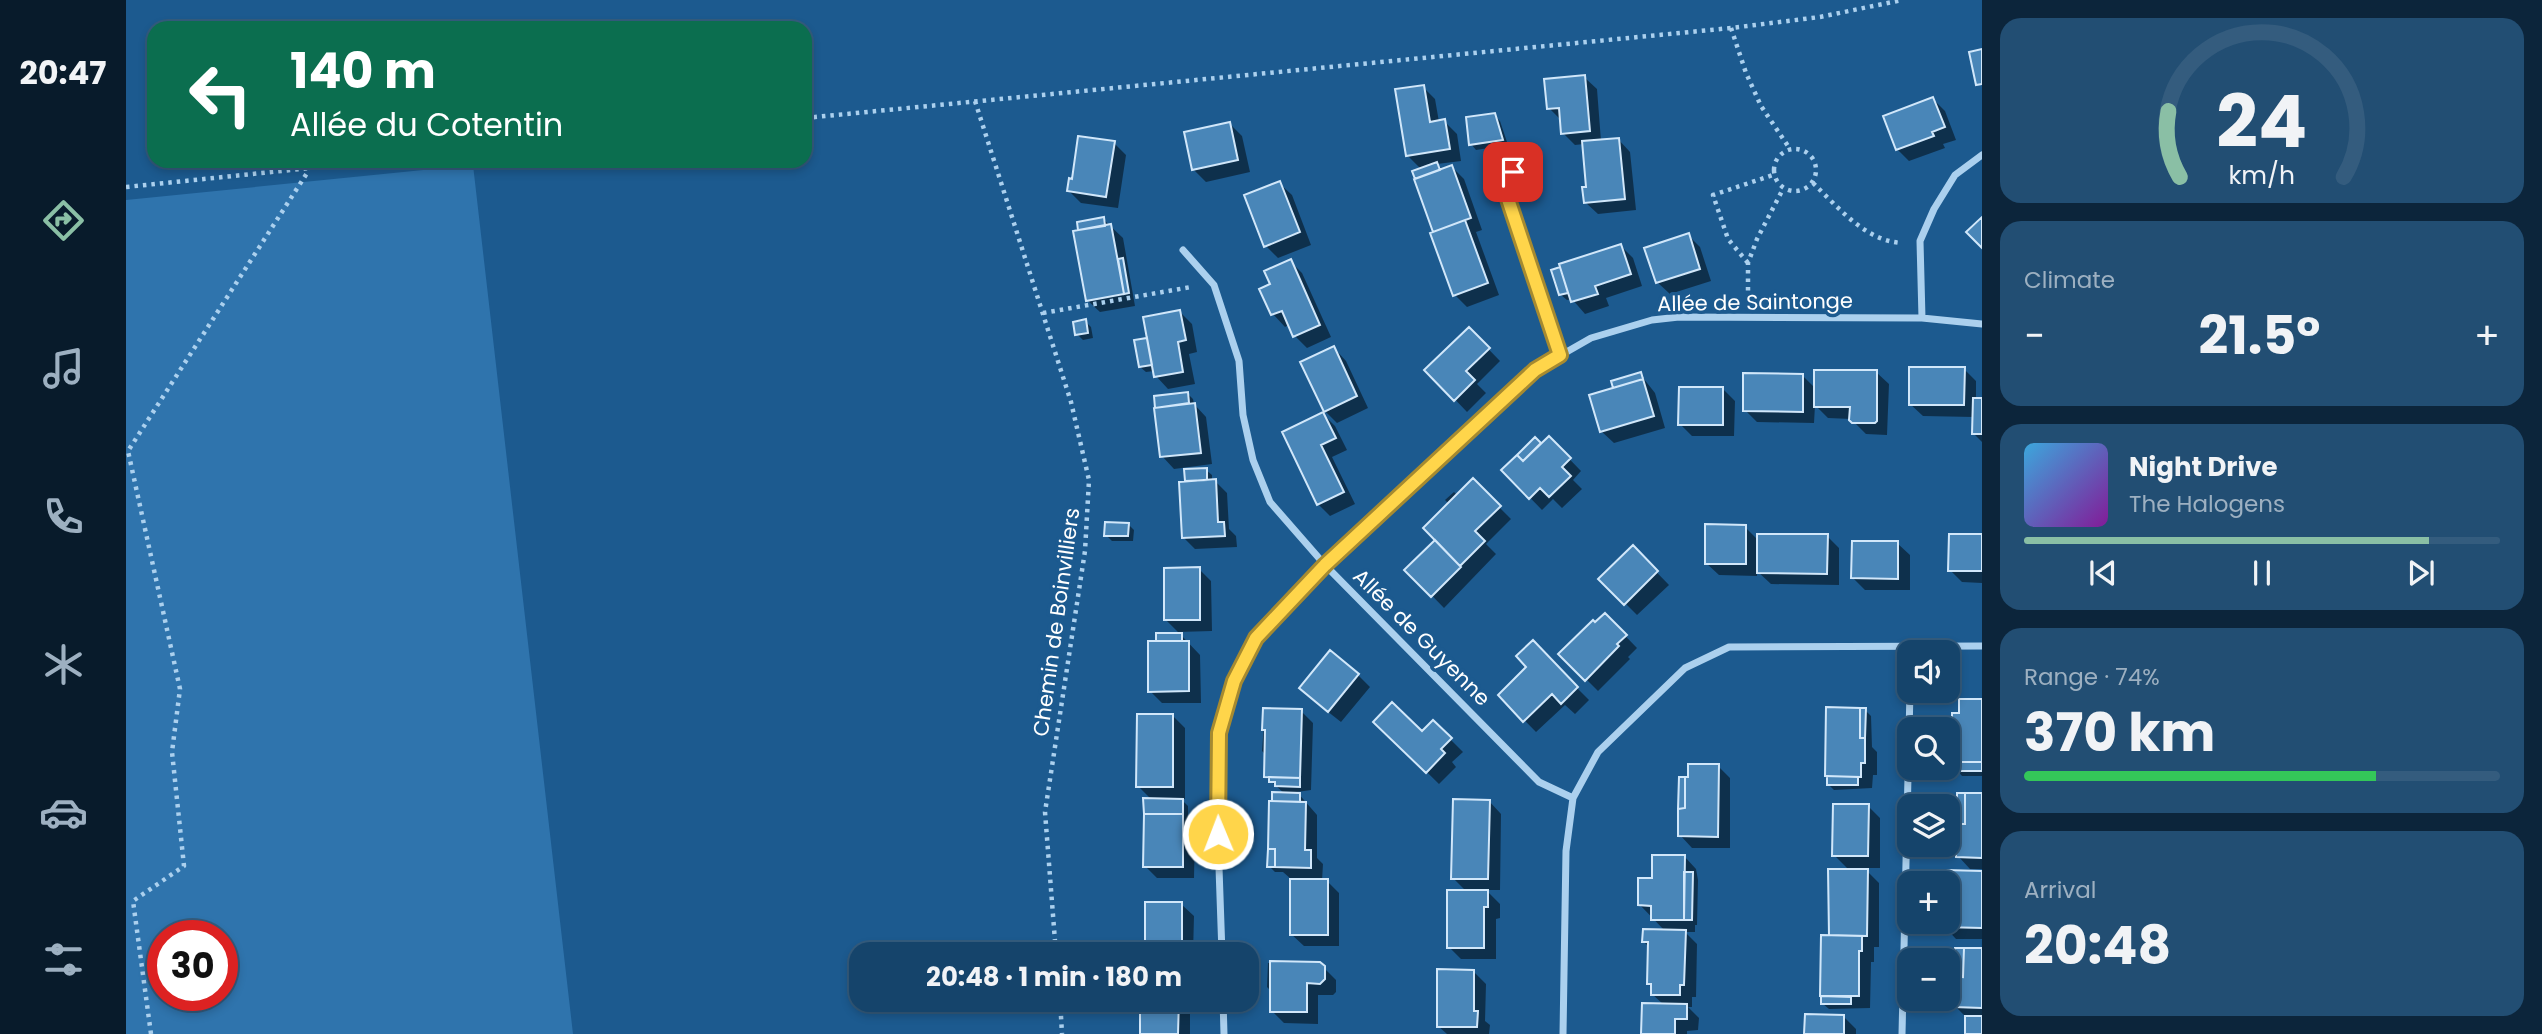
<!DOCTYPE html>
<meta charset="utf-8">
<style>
body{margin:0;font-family:Poppins,sans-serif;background:#224e73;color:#f1f3f6;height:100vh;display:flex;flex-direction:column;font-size:26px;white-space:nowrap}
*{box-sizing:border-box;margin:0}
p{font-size:23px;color:#9db0c1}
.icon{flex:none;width:38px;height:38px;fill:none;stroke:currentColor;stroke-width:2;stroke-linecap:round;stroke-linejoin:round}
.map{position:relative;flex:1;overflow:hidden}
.side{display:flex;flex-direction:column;gap:18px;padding:18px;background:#0c253b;width:560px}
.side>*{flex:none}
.banner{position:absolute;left:21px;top:21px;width:665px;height:147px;border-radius:21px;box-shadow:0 4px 10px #0003,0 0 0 2px #345c7e;background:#0b6e4f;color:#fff;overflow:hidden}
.controls{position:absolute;left:1771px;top:640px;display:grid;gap:14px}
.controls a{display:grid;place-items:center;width:63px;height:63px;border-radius:14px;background:#15446b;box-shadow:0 4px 10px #0003,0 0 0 2px #345c7e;font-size:35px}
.speed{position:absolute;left:21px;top:920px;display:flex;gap:14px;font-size:35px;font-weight:700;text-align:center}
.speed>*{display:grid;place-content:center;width:91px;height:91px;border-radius:50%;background:#15446b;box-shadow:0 4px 10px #0003,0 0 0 2px #345c7e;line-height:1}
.speed .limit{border:10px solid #d22;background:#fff;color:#111}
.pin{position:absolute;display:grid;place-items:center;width:60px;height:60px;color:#fff;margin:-30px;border-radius:14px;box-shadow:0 4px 10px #0006}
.me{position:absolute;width:77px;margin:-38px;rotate:359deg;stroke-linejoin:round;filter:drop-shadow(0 0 5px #0008)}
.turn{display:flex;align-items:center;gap:24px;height:147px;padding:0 28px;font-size:32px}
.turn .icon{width:91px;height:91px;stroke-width:2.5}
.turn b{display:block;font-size:49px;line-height:60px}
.big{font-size:52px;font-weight:700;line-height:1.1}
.side .card{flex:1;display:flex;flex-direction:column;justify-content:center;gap:10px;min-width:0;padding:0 24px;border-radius:21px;background:#224e73}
.side .dial{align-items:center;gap:0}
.dial svg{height:182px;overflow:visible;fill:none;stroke:#345c7e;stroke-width:7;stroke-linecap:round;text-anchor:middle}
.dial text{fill:#f1f3f6;stroke:none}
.song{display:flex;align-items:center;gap:21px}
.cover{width:84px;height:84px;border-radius:10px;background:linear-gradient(135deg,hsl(200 70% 55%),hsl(290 70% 35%))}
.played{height:7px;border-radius:4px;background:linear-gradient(90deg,#8abfa5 85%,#345c7e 85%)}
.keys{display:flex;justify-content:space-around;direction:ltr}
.heat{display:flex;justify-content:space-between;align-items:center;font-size:38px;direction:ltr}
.charge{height:10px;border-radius:5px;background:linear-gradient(90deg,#34c759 74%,#345c7e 0)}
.trip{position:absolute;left:723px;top:942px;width:410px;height:70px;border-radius:21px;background:#15446b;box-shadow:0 4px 10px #0003,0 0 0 2px #345c7e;font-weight:700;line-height:70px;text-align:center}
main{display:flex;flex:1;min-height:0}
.menu{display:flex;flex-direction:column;width:126px;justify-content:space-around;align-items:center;background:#081b2b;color:#9db0c1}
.menu .icon{width:49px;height:49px}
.menu .selected{color:#8abfa5}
.menu b{font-size:32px;color:#f1f3f6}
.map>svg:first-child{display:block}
.green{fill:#2f74ad;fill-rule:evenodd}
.shadow{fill:#0007;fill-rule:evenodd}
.building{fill:#4986b8;stroke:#d1e7fa;stroke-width:2}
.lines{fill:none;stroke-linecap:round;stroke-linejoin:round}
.path{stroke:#abd0ee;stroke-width:4.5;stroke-dasharray:3.5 5;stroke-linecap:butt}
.street{stroke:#abd0ee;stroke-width:7}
.route-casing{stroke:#a68a30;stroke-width:18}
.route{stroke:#ffd54a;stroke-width:12}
.labels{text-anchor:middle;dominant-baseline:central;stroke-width:7;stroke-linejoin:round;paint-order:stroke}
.street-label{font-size:21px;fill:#fff;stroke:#1c5a8f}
</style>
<main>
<nav class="menu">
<b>20:47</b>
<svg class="icon selected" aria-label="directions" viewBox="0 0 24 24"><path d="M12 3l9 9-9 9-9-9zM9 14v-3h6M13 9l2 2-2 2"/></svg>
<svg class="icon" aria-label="music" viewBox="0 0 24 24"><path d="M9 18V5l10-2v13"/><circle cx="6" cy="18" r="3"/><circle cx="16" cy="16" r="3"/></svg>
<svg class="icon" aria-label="phone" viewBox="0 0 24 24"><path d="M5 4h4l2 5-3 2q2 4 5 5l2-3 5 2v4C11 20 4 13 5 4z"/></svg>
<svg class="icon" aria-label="climate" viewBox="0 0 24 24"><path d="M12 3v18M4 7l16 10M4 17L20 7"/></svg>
<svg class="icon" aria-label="car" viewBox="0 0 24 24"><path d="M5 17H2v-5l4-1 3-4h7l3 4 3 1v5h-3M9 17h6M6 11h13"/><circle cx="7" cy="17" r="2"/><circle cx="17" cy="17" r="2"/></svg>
<svg class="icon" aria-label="filters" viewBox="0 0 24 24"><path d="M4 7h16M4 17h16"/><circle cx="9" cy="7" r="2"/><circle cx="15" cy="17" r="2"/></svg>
</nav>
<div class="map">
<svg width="1856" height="1034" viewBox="0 0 1856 1034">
<rect width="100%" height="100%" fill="#1c5a8f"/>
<path class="green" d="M347,165L447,1034H0V200ZM37,936H96V996H37Z"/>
<path class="shadow" d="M1458,77L1471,89L1475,141L1492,139L1504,152L1510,210L1472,214L1459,202L1462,189L1458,144L1449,145L1437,133L1436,121L1423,108Z
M1297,87L1309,99L1313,122L1318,121L1331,134L1335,161L1311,164L1317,170L1326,167L1338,179L1356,230L1350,232L1373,295L1341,307L1329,295L1310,233L1295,169L1281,155Z
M1807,99L1819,111L1830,140L1817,144L1819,148L1783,161L1771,149Z
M1368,115L1374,121L1382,145L1350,150L1345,144Z
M1104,124L1116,136L1124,172L1080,182L1067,169Z
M988,143L1000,155L992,208L955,203L943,191L947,180Z
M1153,183L1166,195L1185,245L1152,258L1140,246Z
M977,219L997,238L1009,306L974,312L961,300L954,229Z
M1562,235L1574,247L1585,281L1544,294L1531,282Z
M1495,246L1507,258L1516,286L1480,298L1483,306L1459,314L1446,299L1441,300L1435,295V268Z
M1164,261L1176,273L1205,337L1181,348L1169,336L1164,324L1159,327L1147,314L1135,290L1146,285Z
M1054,312L1066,324L1071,352L1063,354L1069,384L1042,389L1030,376L1028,371L1020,372L1014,367L1020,340Z
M959,321L965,327L967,338L957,340L951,334Z
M1343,329L1374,361L1351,384L1360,393L1341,412L1301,370Z
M1208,348L1220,361L1242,408L1211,423L1199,411Z
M1838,369L1850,381V400H1856V442L1848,434V417L1797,416L1784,404Z
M1750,372L1763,384L1761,435L1740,434L1725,419L1702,418L1689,405L1688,423L1631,422L1619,410L1677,376L1690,389Z
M1514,374L1529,393L1539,428L1488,443L1475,431L1489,389Z
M1597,389L1609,401L1608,436H1566L1554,424Z
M1061,393L1067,399L1068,404L1080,417L1086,464L1048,469L1036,456L1030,397Z
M1197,414L1209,426L1221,450L1206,457L1229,504L1204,516L1192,504L1158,433Z
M1423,438L1455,471L1447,480L1456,489L1436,508L1427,499L1416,510L1377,470L1397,464L1399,461L1393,455L1409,440L1415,446Z
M1080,470L1086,475V481H1089L1101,493L1103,529L1110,536L1111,547L1069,549L1057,537L1063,483L1061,480ZM1064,479H1076V482L1064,483Z
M1347,481L1385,519L1360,544L1370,554L1318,608L1281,570L1311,540L1323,504L1319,500L1328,492L1332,496Z
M1002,524L1008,530L1007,541H986L980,535Z
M1619,527L1633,541L1701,536L1713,548V585L1645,584L1631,571V576L1593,575L1580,563Z
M1856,536V583L1836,582L1824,570Z
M1771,543L1784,555V590H1739L1727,578Z
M1507,548L1543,585L1511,615L1475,579Z
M1073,569L1085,581L1086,631L1052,632L1040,620Z
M1479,615L1511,648L1502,657L1504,659L1472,691L1435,654Z
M1055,635L1074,655L1075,703H1036L1024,691Z
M1406,643L1463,700L1449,714L1439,705L1410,732L1374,695L1403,667Z
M1232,675L1244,687L1215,722L1187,700Z
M1856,701V776H1836L1831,770V764L1828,761L1834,715Z
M1139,710L1175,711L1187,723L1185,790L1171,792L1191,815V858L1197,864L1196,881H1201L1213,893V946H1178L1165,934V879L1157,872H1149L1143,866L1150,803L1148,800L1159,794L1140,777L1141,756L1136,751Z
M1739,710L1745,716L1746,747L1751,752V775H1747L1746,788L1708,790L1703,785L1700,776Z
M1047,716L1059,728V799H1055L1062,806V822L1069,828L1068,878H1031L1019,866L1026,800L1012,786Z
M1250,722L1296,734L1307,722L1337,752L1326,762L1330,767L1313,784Z
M1592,766L1604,778V848H1566L1554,835L1564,779Z
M1856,795V869H1844L1832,856Z
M1363,801L1375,814L1374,890H1360L1374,904V918L1370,919V959H1335L1323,947L1341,892L1327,878Z
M1742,806L1754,818V868H1738L1753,883V947H1748V962H1745L1744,1008L1703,1009L1697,1004L1696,995L1705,937L1703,871H1724L1708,855Z
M1558,856L1570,869L1572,880L1571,925H1569V932H1559L1571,944L1570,997H1566V1007H1562L1573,1018L1572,1030L1561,1031V1034H1517L1538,1005L1526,994L1527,988L1522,984L1523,947L1518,942L1539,931L1514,905L1527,880Z
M1822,872L1856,873V939H1830L1818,926L1822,922Z
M1021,904H1055L1068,916L1067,954H1020Z
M1856,950V1034H1841V1018L1830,1007Z
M1142,963L1194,964L1210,980V992L1207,995H1192V1024L1158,1023L1146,1011V992L1141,987Z
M1348,972L1360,984L1359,1021L1364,1025L1363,1034H1321L1312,1026Z
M1016,999H1064V1034H1016Z
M1718,1017L1730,1029V1034H1680Z"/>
<path class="building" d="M1856,49V84L1850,85L1843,52Z
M1459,75L1464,131L1435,134L1433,108L1421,109L1418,79Z
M1298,85L1304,122L1319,119L1324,149L1280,156L1269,89Z
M1807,97L1819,127L1806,132L1808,136L1770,150L1757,116Z
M1369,113L1377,140L1343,145L1340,117Z
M1104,122L1112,160L1066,170L1058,132Z
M952,136L989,141L980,197L941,191L943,178L946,179Z
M1493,138L1499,199L1458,203L1456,187H1460L1456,141Z
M1311,162L1314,170L1289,179L1286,171Z
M1326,165L1345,218L1307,232L1288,179Z
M1154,181L1174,232L1138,247L1118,195Z
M978,217L979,226L952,230L951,222Z
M1856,217V248L1840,232Z
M1339,220L1362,283L1327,296L1304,233Z
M985,224L998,294L960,301L947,231Z
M1563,233L1574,269L1530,283L1518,248Z
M1495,244L1505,274L1469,286L1472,294L1445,302L1433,264Z
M997,258L1003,293L998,294L992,259Z
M1165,259L1194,325L1167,337L1156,311L1145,315L1133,289L1144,284L1138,271Z
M1434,267L1442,293L1433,295L1425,270Z
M1054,310L1060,340L1052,342L1057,372L1028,377L1017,317Z
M960,319L962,333L949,335L947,322Z
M1343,327L1364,348L1340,371L1349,380L1328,401L1298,370Z
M1021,338L1026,365L1013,367L1008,340Z
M1208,346L1231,396L1198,412L1174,362Z
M1783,367H1839L1838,405H1783Z
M1688,370H1751V421L1749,423H1726L1723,420L1724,407H1688Z
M1515,372L1517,379L1487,388L1485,381Z
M1617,373L1677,374V412L1617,411Z
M1517,379L1528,416L1474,432L1463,395Z
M1553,387H1597V425H1552Z
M1062,392L1063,403L1029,408L1028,396Z
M1847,398H1856V434H1846Z
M1069,403L1075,453L1034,457L1028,408Z
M1197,412L1210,438L1195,445L1218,492L1191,505L1156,432Z
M1423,436L1445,458L1436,467L1445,476L1423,497L1414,488L1403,499L1375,470L1391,455L1397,461Z
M1409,437L1415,443L1397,461L1391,455Z
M1081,468V480L1059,481L1058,469Z
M1347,478L1375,506L1349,531L1359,541L1334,566L1297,528Z
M1090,479L1092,522H1098L1099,536L1056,538L1053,482Z
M979,522L1003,523L1002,536H978Z
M1579,524L1620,525V564H1579Z
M1631,534H1702L1701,574L1631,573Z
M1823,534H1856V571H1822Z
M1309,540L1335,567L1305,597L1278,570Z
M1726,541H1772V579L1725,578Z
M1507,545L1532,571L1498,605L1472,579Z
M1074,567V620H1038V568Z
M1479,613L1501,635L1491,644L1493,646L1459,681L1432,654L1467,620L1469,622Z
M1030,633H1056V641H1030Z
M1407,640L1452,687L1435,704L1426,694L1397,722L1372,695L1400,667L1390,656Z
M1022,641H1063V691L1022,692Z
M1204,650L1233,674L1202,712L1173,688Z
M1833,699H1856V762H1826V713H1833Z
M1266,702L1296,731L1307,720L1326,738L1315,749L1319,753L1300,773L1247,722Z
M1700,707L1734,708V738H1739V763H1735V777L1699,776Z
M1137,708L1176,709L1174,778L1138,777L1139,730H1136Z
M1734,708H1740L1739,738H1734Z
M1011,714H1047V787H1010Z
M1829,762H1856V771H1829Z
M1562,764H1593L1592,837L1552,836V809L1559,808V777H1562Z
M1701,776L1732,777V785H1701Z
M1143,777L1174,778V787L1149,786V782H1143Z
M1553,777H1559V808L1552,809Z
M1146,792L1174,793V802L1146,801Z
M1831,793H1839V824H1831Z
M1839,793H1856V858L1830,857L1831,824H1839Z
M1017,798L1057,799V814H1018Z
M1327,799L1364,800L1362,879H1325Z
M1143,801L1180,802L1179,850H1185V868L1149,867V849H1142Z
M1707,804H1743L1742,856H1706Z
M1018,814H1057V867H1017Z
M1142,849H1149V867H1141Z
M1526,855H1559L1558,920H1525V906L1512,905V878H1526Z
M1702,869H1742L1741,936L1703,935Z
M1820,870L1856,871V928L1816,927V922H1822Z
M1558,872H1567L1566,920H1558Z
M1164,879H1202V935H1164Z
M1321,890H1362V907H1358V948H1321Z
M1019,902H1056V951H1019Z
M1517,929L1560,930L1558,985H1554V995H1525V984H1521L1522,942H1516Z
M1695,935L1736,936V951H1733V996H1694Z
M1829,948H1838L1837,977L1829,976Z
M1838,948H1856V1008L1828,1007L1829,976L1837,977Z
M1144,961L1194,962L1199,966V979L1194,984L1181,983V1012H1144Z
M1311,969L1348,970V1011H1352L1351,1027H1311Z
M1695,996L1725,997V1004H1695Z
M1014,999H1053L1052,1034H1014Z
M1516,1003L1561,1004V1019H1549V1034H1515Z
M1679,1014L1718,1015V1034H1678Z
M1839,1016H1856V1034H1839Z"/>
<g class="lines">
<path class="path" d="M1605,28L1620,73L1635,106L1664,149
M849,101L945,402L963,480L959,551L919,812L930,954
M679,118L1605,28L1694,17L1776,0
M1648 170a21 21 0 1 1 42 0a21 21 0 1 1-42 0Z
M1687,183C1712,207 1739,241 1776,243
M0,187L252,161
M1622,263L1602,239L1587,195L1647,175
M1622,299V263L1631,239L1657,189
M917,313L1065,287
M934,999L936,1034
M25,1034L7,901L58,866L46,752L54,689L2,451L183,170"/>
<path class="street" d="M1386,172L1382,199L1434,355
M1057,250L1088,285L1113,361L1117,415L1127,460L1144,502L1199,565L1413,782L1447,798
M1796,318L1794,241L1808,209L1829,175L1856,155
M1096,954L1091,810L1093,733L1108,681L1130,638L1199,565L1409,370L1465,338L1526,320L1553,317L1796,318L1856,324
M1097,999L1098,1034
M1437,1034L1440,851L1447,798L1472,752L1559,668L1603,647L1856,646
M1776,1034L1784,691"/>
</g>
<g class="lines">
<defs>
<path id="route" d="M1092,834L1093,733L1108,681L1130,638L1199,565L1409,370L1434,355L1382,199L1387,172"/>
</defs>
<use href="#route" class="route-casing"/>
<use href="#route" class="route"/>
</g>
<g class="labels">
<g class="street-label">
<text transform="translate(1629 302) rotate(-1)">Allée de Saintonge</text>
<text transform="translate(930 622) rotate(-82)">Chemin de Boinvilliers</text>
<text transform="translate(1296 637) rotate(45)">Allée de Guyenne</text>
</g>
</g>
</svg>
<div class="controls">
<a><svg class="icon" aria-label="sound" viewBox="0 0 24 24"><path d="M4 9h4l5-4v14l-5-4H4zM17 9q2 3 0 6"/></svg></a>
<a><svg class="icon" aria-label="search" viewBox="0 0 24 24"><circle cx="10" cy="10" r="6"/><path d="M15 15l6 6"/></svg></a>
<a><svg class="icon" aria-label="layers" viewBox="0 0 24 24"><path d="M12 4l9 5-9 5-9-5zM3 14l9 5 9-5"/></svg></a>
<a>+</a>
<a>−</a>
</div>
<div class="speed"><div class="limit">30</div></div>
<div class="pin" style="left:1387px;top:172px;background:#d93025"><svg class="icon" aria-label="arrive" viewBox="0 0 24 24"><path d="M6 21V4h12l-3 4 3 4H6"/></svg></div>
<svg class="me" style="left:1092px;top:834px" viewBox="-20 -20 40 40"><circle r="17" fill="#ffd54a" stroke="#fff" stroke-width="3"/><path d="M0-11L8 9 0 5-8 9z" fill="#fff"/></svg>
<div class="trip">20:48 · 1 min · 180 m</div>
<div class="banner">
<div class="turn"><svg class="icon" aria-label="left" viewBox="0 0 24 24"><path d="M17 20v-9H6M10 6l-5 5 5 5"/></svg><div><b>140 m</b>Allée du Cotentin</div></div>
</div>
</div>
<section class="side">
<div class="card dial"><svg viewBox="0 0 100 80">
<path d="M14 69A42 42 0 1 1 86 69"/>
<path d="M14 69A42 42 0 0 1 9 40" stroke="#8abfa5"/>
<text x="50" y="56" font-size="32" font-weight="700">24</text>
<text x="50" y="72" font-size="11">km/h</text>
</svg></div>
<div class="card"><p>Climate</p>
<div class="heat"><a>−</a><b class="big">21.5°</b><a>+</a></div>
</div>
<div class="card">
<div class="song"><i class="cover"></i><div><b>Night Drive</b><p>The Halogens</p></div></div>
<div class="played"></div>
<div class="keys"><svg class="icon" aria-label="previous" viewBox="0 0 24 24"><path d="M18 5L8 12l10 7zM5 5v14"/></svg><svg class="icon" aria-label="pause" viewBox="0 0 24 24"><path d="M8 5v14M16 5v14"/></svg><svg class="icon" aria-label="next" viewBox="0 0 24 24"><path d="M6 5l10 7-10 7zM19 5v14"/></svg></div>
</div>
<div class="card"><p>Range · 74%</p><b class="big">370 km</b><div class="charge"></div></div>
<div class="card"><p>Arrival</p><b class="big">20:48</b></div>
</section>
</main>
